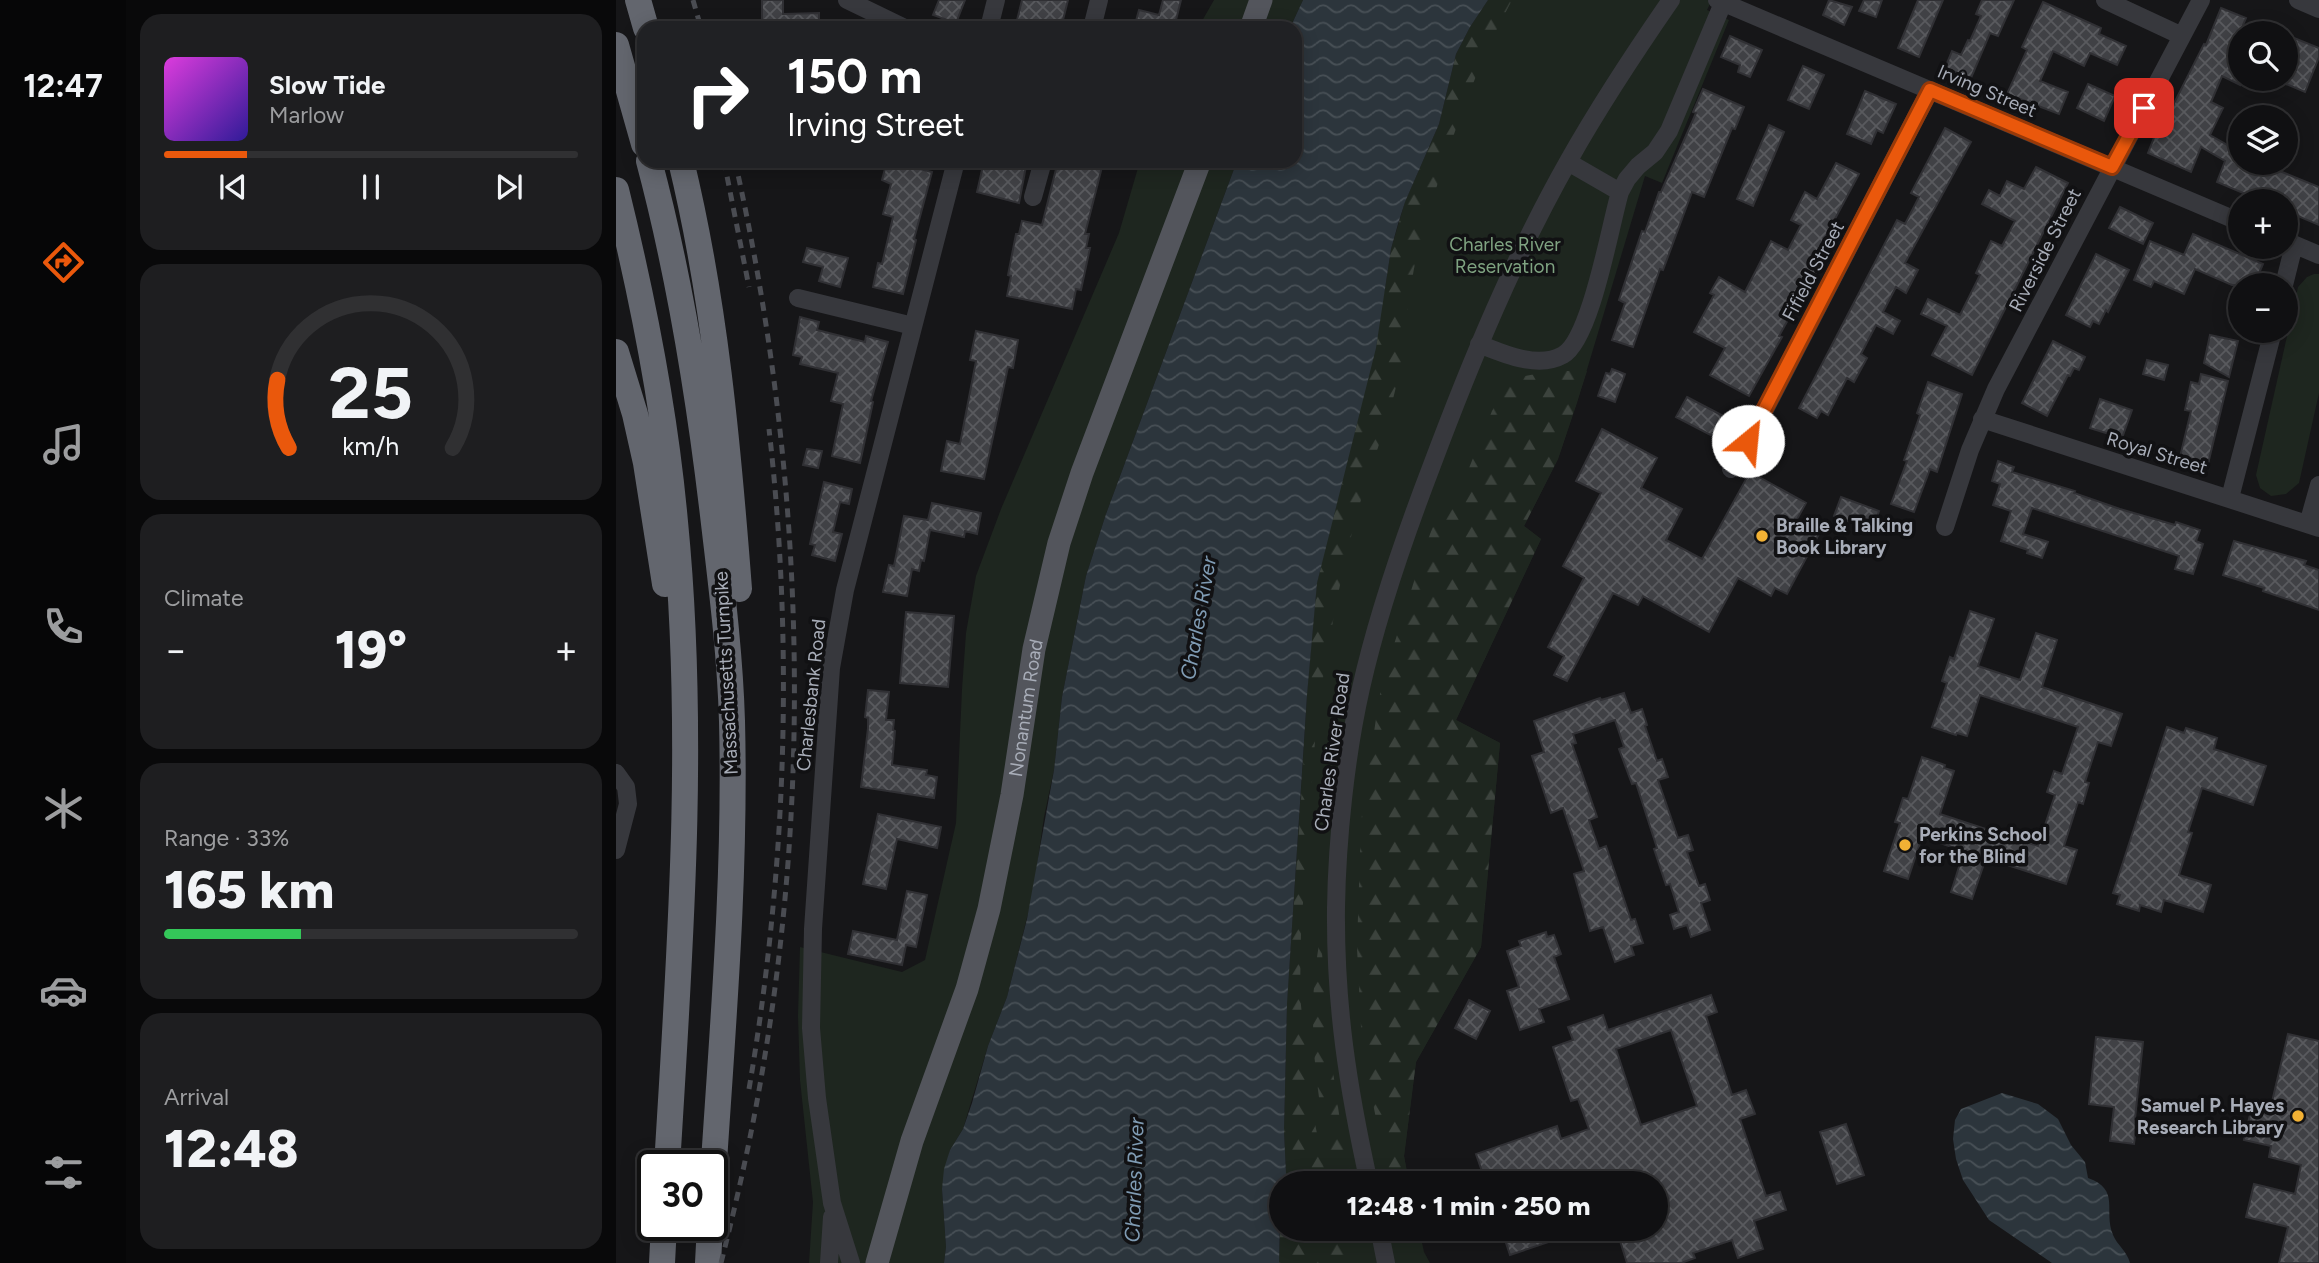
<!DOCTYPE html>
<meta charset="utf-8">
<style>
body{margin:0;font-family:Figtree,sans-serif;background:#1e1e20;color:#f1f3f6;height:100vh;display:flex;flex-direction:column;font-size:26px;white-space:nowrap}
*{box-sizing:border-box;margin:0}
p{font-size:23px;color:#9c9d9f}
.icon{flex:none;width:38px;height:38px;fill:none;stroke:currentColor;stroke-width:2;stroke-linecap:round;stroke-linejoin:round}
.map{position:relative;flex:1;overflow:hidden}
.side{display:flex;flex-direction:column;gap:14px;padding:14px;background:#09090a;width:490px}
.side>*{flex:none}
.guide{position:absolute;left:21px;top:21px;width:665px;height:147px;border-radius:21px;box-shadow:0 4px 18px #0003,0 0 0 2px #303032;background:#202124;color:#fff;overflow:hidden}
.tools{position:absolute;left:1612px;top:21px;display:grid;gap:14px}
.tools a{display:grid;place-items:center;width:70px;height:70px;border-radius:50%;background:#101012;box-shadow:0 4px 18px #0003,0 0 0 2px #303032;font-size:35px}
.speed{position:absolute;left:21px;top:1150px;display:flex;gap:14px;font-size:35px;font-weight:700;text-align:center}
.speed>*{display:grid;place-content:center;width:91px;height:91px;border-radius:50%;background:#101012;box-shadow:0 4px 18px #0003,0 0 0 2px #303032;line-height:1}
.speed .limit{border:4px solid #111;border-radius:10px;background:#fff;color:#111}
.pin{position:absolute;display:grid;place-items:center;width:60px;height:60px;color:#fff;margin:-30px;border-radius:14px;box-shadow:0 4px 10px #0006}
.me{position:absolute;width:77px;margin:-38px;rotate:28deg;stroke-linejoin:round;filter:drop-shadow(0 0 5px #0008)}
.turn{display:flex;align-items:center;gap:24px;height:147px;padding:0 35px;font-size:32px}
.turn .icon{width:91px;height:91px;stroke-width:2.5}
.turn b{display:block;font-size:49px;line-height:60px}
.big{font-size:52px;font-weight:800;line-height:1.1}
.side .widget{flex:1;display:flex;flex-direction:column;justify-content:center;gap:10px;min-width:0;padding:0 24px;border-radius:21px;background:#1e1e20}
.side .dial{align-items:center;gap:0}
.dial svg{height:182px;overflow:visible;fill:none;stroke:#303032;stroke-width:7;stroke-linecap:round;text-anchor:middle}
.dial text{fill:#f1f3f6;stroke:none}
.song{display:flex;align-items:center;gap:21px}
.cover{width:84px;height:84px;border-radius:10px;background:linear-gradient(135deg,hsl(300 70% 55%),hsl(250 70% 35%))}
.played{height:7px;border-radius:4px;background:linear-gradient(90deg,#ea580c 20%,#303032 20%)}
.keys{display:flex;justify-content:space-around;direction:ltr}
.heat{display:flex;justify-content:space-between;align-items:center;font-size:38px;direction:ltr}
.charge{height:10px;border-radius:5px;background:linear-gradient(90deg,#34c759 33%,#303032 0)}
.trip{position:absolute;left:653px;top:1171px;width:399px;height:70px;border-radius:35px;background:#101012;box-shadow:0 4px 18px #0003,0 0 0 2px #303032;font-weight:800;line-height:70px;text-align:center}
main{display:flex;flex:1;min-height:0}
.tabs{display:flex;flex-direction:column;width:126px;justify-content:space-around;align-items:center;background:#060607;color:#9c9d9f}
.tabs .icon{width:49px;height:49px}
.tabs .on{color:#ea580c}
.tabs b{font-size:32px;color:#f1f3f6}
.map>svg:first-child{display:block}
.green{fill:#1e261f}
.forest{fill:url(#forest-firs)}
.water{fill:url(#water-waves)}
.building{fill:url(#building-cross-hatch);stroke:#303034;stroke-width:2;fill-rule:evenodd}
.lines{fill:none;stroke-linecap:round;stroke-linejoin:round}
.minor{stroke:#37383d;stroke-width:18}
.major{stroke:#53555c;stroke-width:23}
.highway{stroke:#63666e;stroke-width:26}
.rail{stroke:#4a4c52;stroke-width:5;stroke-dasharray:9 7;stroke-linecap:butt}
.route-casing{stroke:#983908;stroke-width:18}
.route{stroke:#ea580c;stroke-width:12}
.poi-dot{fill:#f2b134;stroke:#111113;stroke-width:2.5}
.labels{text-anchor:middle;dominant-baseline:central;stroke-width:7;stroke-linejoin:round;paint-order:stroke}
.street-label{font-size:19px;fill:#a8adb8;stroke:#111113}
.park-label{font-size:19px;fill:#7fa381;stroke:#111113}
.poi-label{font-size:19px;font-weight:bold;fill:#a8adb8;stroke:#111113;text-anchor:start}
.water-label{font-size:21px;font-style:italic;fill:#7f9bb3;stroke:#111113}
</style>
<main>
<nav class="tabs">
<b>12:47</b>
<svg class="icon on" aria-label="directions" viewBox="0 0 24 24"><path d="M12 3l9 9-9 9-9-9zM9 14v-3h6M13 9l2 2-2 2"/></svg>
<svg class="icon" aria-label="music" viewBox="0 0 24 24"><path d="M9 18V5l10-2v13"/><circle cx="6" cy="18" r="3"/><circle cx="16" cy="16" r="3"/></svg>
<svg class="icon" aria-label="phone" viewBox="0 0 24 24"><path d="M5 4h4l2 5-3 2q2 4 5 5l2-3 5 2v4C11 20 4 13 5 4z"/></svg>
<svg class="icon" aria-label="climate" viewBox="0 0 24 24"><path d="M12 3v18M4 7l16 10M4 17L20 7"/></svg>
<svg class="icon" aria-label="car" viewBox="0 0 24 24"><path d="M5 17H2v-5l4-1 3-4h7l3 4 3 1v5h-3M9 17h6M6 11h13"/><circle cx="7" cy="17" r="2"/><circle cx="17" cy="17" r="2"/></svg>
<svg class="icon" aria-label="filters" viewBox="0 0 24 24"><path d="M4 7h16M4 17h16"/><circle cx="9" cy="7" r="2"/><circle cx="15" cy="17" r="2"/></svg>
</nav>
<section class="side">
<div class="widget">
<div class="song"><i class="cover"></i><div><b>Slow Tide</b><p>Marlow</p></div></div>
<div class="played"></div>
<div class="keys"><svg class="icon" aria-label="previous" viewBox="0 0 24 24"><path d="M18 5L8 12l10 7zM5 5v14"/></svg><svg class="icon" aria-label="pause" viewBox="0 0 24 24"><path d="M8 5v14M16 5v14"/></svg><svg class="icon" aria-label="next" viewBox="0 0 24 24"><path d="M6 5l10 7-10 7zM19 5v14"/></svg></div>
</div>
<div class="widget dial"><svg viewBox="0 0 100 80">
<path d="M14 69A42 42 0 1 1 86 69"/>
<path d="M14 69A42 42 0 0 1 9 39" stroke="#ea580c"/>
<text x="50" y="56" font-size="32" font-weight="700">25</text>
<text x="50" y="72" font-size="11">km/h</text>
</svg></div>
<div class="widget"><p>Climate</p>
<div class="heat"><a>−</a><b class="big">19°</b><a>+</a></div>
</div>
<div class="widget"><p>Range · 33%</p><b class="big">165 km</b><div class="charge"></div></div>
<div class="widget"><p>Arrival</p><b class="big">12:48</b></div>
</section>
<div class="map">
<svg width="1703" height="1263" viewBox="0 0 1703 1263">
<defs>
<pattern id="forest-firs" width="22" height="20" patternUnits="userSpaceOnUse" patternTransform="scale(1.75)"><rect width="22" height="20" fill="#1e261f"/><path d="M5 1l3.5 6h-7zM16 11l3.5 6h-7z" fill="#3c433d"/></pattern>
<pattern id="water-waves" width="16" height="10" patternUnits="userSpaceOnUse" patternTransform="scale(1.75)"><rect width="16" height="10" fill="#2c353c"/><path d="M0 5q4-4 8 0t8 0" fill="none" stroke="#485056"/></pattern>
<pattern id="building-cross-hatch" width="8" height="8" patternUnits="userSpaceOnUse" patternTransform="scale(1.75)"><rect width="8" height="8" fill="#404145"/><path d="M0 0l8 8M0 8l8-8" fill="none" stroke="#595a5e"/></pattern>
</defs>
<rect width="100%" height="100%" fill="#161618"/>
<path class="green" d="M598,0H687L674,28H582Z
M872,0H1096L1091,10L1113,20L1046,183L1029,176L961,403L942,459L908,526L925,539L840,720L884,743L865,947L800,1062L788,1156L793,1183H678L671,1004L691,695L701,583L789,202L815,146Z
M524,161H621L490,514L470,576L446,697L438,770L428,817L417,894L391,997L372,1046L347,1129L334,1150L326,1189L330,1247L328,1263H193L197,1202L184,1080L182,1016L184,947L286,972L309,960L340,823L346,689L350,633L360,576L385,509L503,233Z
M1698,274H1703V393L1683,483L1670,494L1655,496L1644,488L1640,475L1682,287L1691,277Z
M665,1212V1228L803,1229L808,1252L814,1263H663Z"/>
<path class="forest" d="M872,0H896C854,78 827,162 803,247C791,291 791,338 781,383C770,431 750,477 738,525C723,581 714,638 704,696L691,695L701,583L760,348L775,249L789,202L823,124L840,54L854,27Z
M936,371H971L942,459L908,526L925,539L840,720L884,743L865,947L800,1062L788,1156L793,1183L776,1182L771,1175L746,1047L741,948L745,822L763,698L775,654L807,553L826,502L838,493L851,473L876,411L890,387L909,376Z
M691,714H701L685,930L684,995L694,1099L711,1183H678L670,1173L668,1131L671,1004Z
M703,944L706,952L711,1029L723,1114L737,1183H720C701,1106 689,1023 703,944Z
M665,1212V1228L722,1229L732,1263H663Z
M731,1229H747L755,1263H742Z"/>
<path class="water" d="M687,0H872L854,27L840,54L823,124L789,202L782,224L775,249L760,348L701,583L691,695L671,1004L668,1131L670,1173L678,1183H665L663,1263H328L330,1247L326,1189L328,1169L334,1150L347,1129L356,1103L372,1046L391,997L411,919L438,770L446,697L470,576L490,514L621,161H679V28H674Z
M1386,1093L1422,1104L1442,1119L1455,1145L1469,1162L1472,1178C1505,1190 1487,1210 1497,1235C1501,1245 1511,1251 1514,1263H1436L1373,1220L1347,1180L1340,1159L1337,1139L1339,1120L1345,1109Z"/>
<path class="building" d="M146,0H167V14L203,13V28H146Z
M323,0H349L340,23L317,15Z
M406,0H452L445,28H399Z
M547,0H565L560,20L572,23V28H518L523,10L543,15Z
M1213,0L1236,7L1228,25L1207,15Z
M1248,0H1266L1260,17L1243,11Z
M1302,0H1327L1303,57L1282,48Z
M1366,0H1398L1382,36L1374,33L1355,78L1329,68L1336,51L1345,55L1352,40L1354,41L1365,16L1360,14Z
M1427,2L1485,28L1483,34L1510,46L1501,65L1474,53L1468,66L1437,51L1424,81L1452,92L1443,114L1391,94L1411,50L1406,47Z
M1605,8L1630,18L1624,32V85L1606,76L1595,102L1607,108L1594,135L1615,147L1624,127V163H1644L1703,187V225L1670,211V201H1646L1601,182L1609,161L1585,147L1575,172L1532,153L1541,130L1544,131L1588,44L1590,45Z
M1114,36L1146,50L1134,77L1122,72L1124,65L1105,57Z
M1678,38L1703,48V57L1689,92L1670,84V58Z
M1187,66L1208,75L1193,109L1172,100Z
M1472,84L1499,96L1488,121L1461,108Z
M1087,89L1128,107L1119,129L1116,128L1088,197L1076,192L1047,270L1044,269L1017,347L996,340L1009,303L1003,300L1026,231L1029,232L1043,192H1045L1080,113L1077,112Z
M1249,91L1280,104L1267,133L1261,130L1255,144L1231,134Z
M1153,125L1168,132L1137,206L1121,199Z
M1329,128L1355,142L1289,263L1302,270L1290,293L1280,287L1267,312L1284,321L1277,334L1260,325L1245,354L1251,358L1238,382L1231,378L1212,415L1205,411L1201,418L1183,408L1281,220L1289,224L1303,197L1295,193Z
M271,161L316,172L298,239L300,240L287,294L257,287L262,263L266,264L277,217L267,214L275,184L266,180Z
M368,161H411L403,203L361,192Z
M442,161L487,163L469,234H473L470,248H474L465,290L460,289L456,309L391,296L395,276L392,275L400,234H403L406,221L426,225Z
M1220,163L1243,174L1196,262L1204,266L1195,282L1187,278L1172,307L1178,309L1163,336L1166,337L1133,396L1094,375L1109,348L1078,332L1098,295L1094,293L1103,277L1129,292L1155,241L1172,250L1185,225L1175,220L1189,192L1201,199Z
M1420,167L1452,183L1356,375L1316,355L1331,326L1305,314L1312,299L1344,315L1364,275L1360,273L1375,241L1386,246L1399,221L1366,204L1373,190L1384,196L1391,181L1408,189Z
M1504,207L1537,223L1527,244L1493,228Z
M1577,234L1647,264L1638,285H1616L1579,269L1568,294L1538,281L1535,287L1518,280L1534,241L1568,255Z
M191,248L232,258L224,287L203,281L207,267L187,262Z
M1480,254L1513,270L1492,312L1490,310L1483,324L1477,321L1474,327L1450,315Z
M184,317L203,322L201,330L249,342L250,336L272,342L255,401L257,402L244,463L216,456L227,404L215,401L222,373L184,364L186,357L177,355Z
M360,331L402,340L397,368L392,367L368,479L325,471L331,441L344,444L360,361L354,360Z
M1594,335L1622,341L1613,377L1588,363Z
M1437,341L1469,357L1463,370L1458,368L1454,376L1452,375L1431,416L1406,403Z
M1531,360L1552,365L1548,380L1527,374Z
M996,369L1009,374L999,402L982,396L990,373L994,374Z
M1585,374L1612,381L1592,464L1564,457L1575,411L1569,410L1575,382L1583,384Z
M1312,382L1346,394L1321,472L1314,469L1298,512L1275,504L1291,461L1288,460L1304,415L1301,413Z
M1071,397L1113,419L1109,426L1115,429L1108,442L1060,417Z
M1484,399L1516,410L1506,438L1474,428Z
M986,429L1041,458L1025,488L1066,509L1050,540L1086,559L1134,472L1190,503L1180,521L1203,534L1171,594L1159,588L1155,596L1122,578L1093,632L1027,596L1022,605L997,593L951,681L938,675L948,656L932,647L968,578L947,566L985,493L960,481Z
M191,449L206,451L202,468L187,465Z
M1382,461L1398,467L1396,472L1459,491L1458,493L1504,509L1559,525L1560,522L1584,530L1580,541L1587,544L1577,574L1559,569L1563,556L1416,508L1407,534L1432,542L1426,558L1411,553L1412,550L1385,541L1395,511L1377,505L1384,484L1376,481Z
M208,482L236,489L233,504L224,502L217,532L226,534L219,561L196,555L199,545L194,544Z
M1225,497L1263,511L1257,530L1218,516Z
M316,503L365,513L361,534L349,531L348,537L314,530L308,561L305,560L303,571L296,569L291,596L267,592L273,565L278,566L288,516L312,520Z
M1618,541L1690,561L1688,565L1703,570V610L1647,591L1648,588L1607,575Z
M1354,611L1378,619L1362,666L1404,680L1420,633L1441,640L1426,687L1506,714L1495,746L1482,742L1469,782L1473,783L1467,804L1462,802L1448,846L1461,850L1450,884L1370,858L1356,899L1335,892L1348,851L1306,837L1292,879L1268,871L1284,823L1279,822L1287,798L1292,799L1306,757L1329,765L1328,768L1338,771L1324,814L1422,846L1439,795L1431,792L1438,771L1446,774L1462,727L1364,695L1351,736L1341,733L1340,735L1316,727L1331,683L1326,681L1334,657L1338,659Z
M290,612L338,616L332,687L284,683Z
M252,690L273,692L270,720H278L277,730L279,731L276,765L311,770L310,775L321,777L318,798L245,787L252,728V718L249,717Z
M1008,693L1015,713L1026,709L1031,725L1029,726L1041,761L1046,759L1052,777L1042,780L1062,838L1072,835L1077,850L1071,852L1083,886L1089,884L1094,900L1085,903L1094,930L1075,937L1071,925L1058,929L1054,915L1063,912L1054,884L1050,885L1038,849L1041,848L1020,783L1016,784L1003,749L1008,747L999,720L957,734L960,743L956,744L981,817L973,820L983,849L990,846L1015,920L1019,919L1027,943L1015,946L1018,955L999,962L987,927L974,931L958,874L968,871L947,808L935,813L916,756L928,752L918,721L984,698L985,700Z
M1551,727L1568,733L1570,728L1601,738L1598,749L1650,766L1637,805L1586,788L1572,832L1576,833L1563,875L1595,885L1587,912L1548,900L1545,912L1524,905L1523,911L1501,904L1504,895L1497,893Z
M262,814L325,827L321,848L281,839L270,889L247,884Z
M291,891L311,895L300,947L290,945L286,965L232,954L237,931L281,940Z
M930,932L931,937L938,935L945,954L938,957L953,999L923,1009L928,1022L904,1030L891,991L903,987L891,951L905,946L903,941Z
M1095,995L1101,1012L1090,1016L1116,1095L1130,1090L1139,1114L1124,1119L1150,1196L1164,1192L1170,1210L1138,1221L1147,1249L1122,1258L1116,1240L1077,1253L1079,1258L1065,1263H1011L1000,1228H1040V1183H870L860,1154L941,1126L945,1139L973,1129L962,1099L955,1101L937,1047L957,1040L952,1027L987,1015L992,1030ZM1055,1030L1081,1106L1025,1125L1000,1049Z
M853,1000L874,1011L860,1039L839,1028Z
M1672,1034L1703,1041V1263H1663L1672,1227L1630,1217L1638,1184L1679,1194L1685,1165L1653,1157L1655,1146L1628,1140L1637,1102L1655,1106Z
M1480,1037L1527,1042L1519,1119L1521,1120L1518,1144L1494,1141L1498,1107L1473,1104Z
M1230,1124L1248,1175L1221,1184L1204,1132Z
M885,1228H964L965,1231L894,1255Z"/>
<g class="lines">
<path class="minor" d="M231,0L289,28
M1101,0L1624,222
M1489,0L1566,36
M1682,0L1703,9
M373,28L380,0
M476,28L483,0
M952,162L1004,192
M417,197L427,161
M1670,241L1703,255
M1668,285L1678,245
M182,298L297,326
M863,344C888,354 922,369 947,355C975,339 994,226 1004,192L1011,179L1022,166L1039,152L1053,131L1107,3
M1366,419L1703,528
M1115,469L1141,425L1314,90
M1614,498L1657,331
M1692,524L1703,485
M1329,527L1354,450L1380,389L1585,0
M0,773L10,787L12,804L0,850
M753,1183C732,1088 719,1006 720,908C721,839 730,754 745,688C762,612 788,538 816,465C855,361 898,257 953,160C984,105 1019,52 1055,0
M763,1228L770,1263
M213,1263L216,1217
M235,1263L216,1203L201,1098L195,1028L197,929L215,668L229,590L340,161"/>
<g class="major">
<path d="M635,28L645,0"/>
<path id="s1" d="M261,1263L296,1141L351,989L373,909L396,795L418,649L443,543L466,473L584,161"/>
</g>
<path class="highway" d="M22,0L30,28
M0,45L28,144
M33,161C64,277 83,396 97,515C105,583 114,652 116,721C120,878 106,1035 96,1192
M65,161C99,301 112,445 123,589
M0,190C27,299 49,410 59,522C80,736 64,951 51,1166
M0,352L19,414L30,463L49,584
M46,1263L48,1225
M92,1263L94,1225"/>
<path class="rail" d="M77,0L85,28
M108,161L133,287
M133,1089C170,872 178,648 153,429
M105,1263C122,1196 137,1129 148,1061C198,763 185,455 119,161"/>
</g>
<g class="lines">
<defs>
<path id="route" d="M1132,441L1314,90L1496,167L1528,108"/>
</defs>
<use href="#route" class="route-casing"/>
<use href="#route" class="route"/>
</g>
<g class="poi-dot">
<circle cx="1146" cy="536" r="7"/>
<circle cx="1289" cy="845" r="7"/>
<circle cx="1682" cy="1116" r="7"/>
</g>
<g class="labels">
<g class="street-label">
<text transform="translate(1371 91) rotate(23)">Irving Street</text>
<text transform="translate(1429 250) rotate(-63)">Riverside Street</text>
<text transform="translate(1197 271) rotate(-62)">Fifield Street</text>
<text transform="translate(1541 453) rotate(17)">Royal Street</text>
<text transform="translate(110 673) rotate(-93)">Massachusetts Turnpike</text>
<text transform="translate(195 695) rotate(-84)">Charlesbank Road</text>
<text stroke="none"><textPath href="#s1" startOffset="576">Nonantum Road</textPath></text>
<text transform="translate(716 752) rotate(-82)">Charles River Road</text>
</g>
<g class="park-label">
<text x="889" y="244">Charles River<tspan x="889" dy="22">Reservation</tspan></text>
</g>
<g class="poi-label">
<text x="1160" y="525">Braille &amp; Talking<tspan x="1160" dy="22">Book Library</tspan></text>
<text x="1303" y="834">Perkins School<tspan x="1303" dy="22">for the Blind</tspan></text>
<text x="1668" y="1105" text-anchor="end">Samuel P. Hayes<tspan x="1668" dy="22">Research Library</tspan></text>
</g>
<g class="water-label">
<text transform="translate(582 618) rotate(-80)">Charles River</text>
<text transform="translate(518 1180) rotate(-88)">Charles River</text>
</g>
</g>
</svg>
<div class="tools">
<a><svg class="icon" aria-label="search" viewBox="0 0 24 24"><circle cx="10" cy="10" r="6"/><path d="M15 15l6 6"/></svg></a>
<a><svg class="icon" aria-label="layers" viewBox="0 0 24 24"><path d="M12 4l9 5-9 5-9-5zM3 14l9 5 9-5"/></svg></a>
<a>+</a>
<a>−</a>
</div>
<div class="speed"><div class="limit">30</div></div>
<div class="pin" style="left:1528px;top:108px;background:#d93025"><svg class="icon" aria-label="arrive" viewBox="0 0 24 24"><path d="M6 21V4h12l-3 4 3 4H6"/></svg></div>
<svg class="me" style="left:1132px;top:441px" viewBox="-20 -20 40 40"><circle r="19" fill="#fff"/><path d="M0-13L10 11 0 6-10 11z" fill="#ea580c"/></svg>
<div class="trip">12:48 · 1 min · 250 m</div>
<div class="guide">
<div class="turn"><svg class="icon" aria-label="right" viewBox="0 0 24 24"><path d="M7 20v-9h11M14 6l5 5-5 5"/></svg><div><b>150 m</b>Irving Street</div></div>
</div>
</div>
</main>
